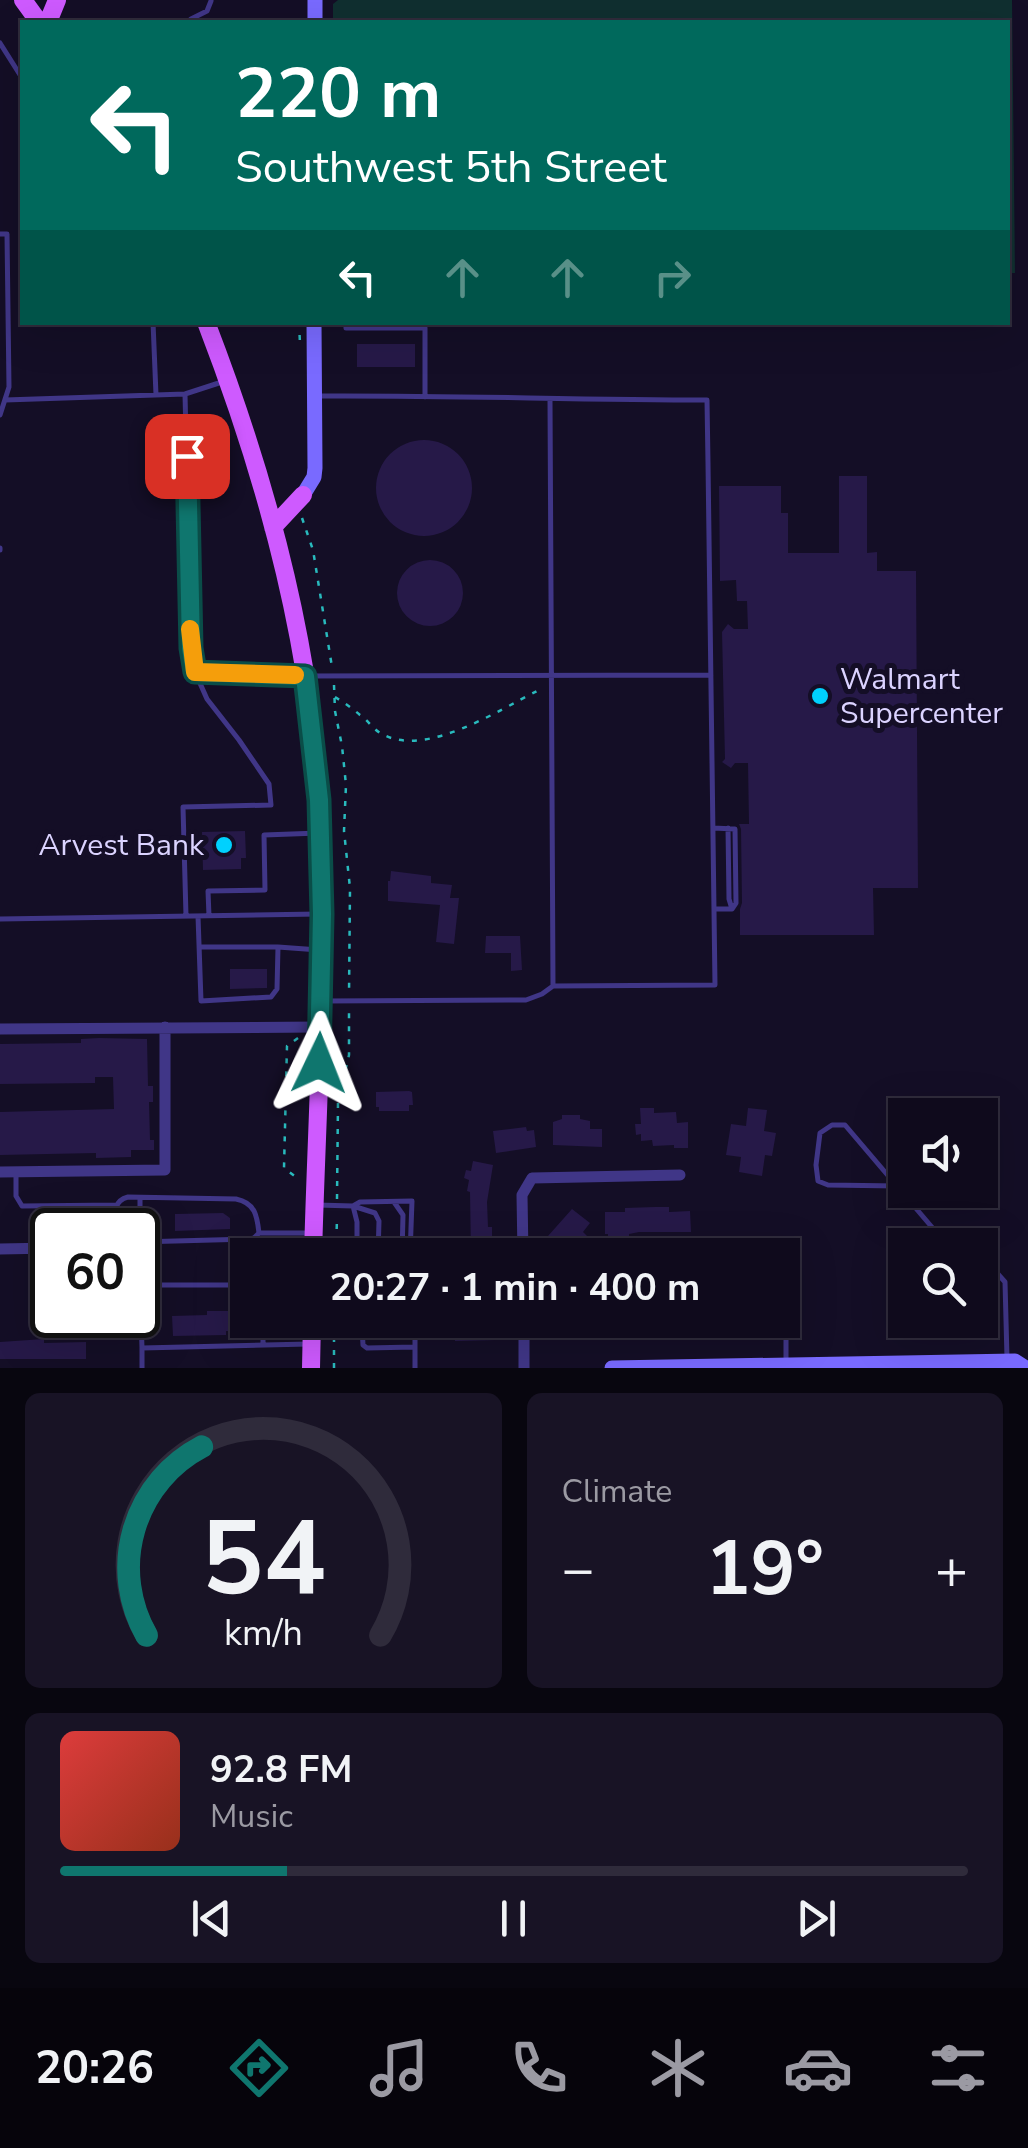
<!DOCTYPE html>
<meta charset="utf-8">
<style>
body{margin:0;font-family:"Nunito Sans",sans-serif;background:#181325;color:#f1f3f6;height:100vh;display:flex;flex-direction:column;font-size:38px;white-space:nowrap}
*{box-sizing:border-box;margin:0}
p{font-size:32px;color:#9b9aa3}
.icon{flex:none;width:55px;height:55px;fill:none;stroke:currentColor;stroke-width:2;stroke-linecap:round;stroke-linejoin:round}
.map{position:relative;height:1368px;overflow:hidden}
.details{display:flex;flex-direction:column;gap:25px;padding:25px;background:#08060f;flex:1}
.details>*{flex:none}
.top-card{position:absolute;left:20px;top:20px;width:990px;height:305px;border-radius:0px;box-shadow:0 10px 40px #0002,0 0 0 2px #2f2b3b;background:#00695c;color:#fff;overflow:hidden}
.tools{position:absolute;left:888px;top:1098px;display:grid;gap:20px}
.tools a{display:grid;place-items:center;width:110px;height:110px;border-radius:0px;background:#0f0a1c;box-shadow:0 10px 40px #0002,0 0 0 2px #2f2b3b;font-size:50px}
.speed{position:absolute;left:30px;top:1208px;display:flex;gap:20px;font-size:50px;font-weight:700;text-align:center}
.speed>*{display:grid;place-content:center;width:130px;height:130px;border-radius:50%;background:#0f0a1c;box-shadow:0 10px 40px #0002,0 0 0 2px #2f2b3b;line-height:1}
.speed .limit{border:5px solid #111;border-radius:15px;background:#fff;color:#111}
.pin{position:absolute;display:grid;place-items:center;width:85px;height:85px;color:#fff;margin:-42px;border-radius:20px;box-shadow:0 5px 15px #0006}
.me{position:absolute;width:110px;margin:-55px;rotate:2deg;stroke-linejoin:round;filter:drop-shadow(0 0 8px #0008)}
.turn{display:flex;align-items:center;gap:35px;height:210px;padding:0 50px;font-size:45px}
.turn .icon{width:130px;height:130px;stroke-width:2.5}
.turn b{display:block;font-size:70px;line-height:85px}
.lanes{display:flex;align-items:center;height:95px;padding:0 50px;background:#0003;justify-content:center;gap:50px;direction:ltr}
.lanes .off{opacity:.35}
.big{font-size:75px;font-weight:700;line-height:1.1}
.details .widget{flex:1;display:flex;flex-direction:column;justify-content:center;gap:15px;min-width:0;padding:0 35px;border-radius:15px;background:#181325}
.details .dial{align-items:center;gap:0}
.dial svg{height:260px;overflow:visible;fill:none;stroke:#2f2b3b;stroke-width:7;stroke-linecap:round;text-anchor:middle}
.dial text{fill:#f1f3f6;stroke:none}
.song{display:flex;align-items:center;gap:30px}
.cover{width:120px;height:120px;border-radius:15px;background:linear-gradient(135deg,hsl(0 70% 55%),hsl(10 70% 35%))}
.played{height:10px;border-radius:5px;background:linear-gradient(90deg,#0f766e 25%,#2f2b3b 25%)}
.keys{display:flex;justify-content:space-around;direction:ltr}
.heat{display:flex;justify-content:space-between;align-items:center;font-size:55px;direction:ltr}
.details .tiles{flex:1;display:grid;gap:25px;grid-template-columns:1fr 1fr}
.widget:last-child{grid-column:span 2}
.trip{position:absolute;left:230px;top:1238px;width:570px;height:100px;border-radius:0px;background:#0f0a1c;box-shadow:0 10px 40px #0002,0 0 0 2px #2f2b3b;font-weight:700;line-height:100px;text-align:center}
.menu{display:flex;height:160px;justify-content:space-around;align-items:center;background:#06040b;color:#9b9aa3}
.menu .icon{width:70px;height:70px}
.menu .on{color:#0f766e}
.menu b{font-size:45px;color:#f1f3f6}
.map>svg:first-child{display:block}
.green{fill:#102f30}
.building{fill:#261948}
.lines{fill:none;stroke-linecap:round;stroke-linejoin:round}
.path{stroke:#29babd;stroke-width:2.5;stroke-dasharray:5 8;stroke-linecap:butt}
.lane{stroke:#403687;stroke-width:5}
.street{stroke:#403687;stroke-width:11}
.secondary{stroke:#796aff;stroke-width:15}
.primary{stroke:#ce5aff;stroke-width:18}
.route-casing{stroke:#0a4d48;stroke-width:25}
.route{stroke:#0f766e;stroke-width:18}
.slow{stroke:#f59e0b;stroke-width:18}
.poi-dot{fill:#00d1fe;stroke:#140e26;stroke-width:4}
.labels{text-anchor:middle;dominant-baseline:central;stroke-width:10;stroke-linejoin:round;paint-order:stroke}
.poi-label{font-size:30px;fill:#dbd3ff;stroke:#140e26;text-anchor:start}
</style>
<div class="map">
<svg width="1028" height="1368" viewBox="0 0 1028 1368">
<rect width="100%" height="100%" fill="#140e26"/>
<path class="green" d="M338,0H1012L1015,273H1008V22H333V4Z"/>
<path class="building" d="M357,344H415V367H357Z
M376 488a48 48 0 1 1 96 0a48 48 0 1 1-96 0Z
M839,476H867V553L877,552V571H916L918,888H873L874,935H740V909L742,903L741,829L739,824H749L748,763H735L731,768L722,762L725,759L722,632L728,624L734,629H748L747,601H737L736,580L720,581L719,486H781V513H788V553H839Z
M397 593a33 33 0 1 1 66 0a33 33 0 1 1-66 0Z
M245,831L246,858H241V869L203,870L202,832Z
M391,871L431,876V883L452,885L450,898H459L454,944L436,942L440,905L388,901V881H390Z
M486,936H520L522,970L511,971V953H485Z
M230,969H267V988L230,989Z
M99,1038L147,1039L148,1086H153V1102H149L150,1140H154V1150H131V1157L96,1158V1153L0,1155V1112L114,1109L113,1077H95V1083L0,1084V1044L81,1043V1039Z
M409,1091L412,1092L413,1105H409V1111H379V1107H376V1092Z
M640,1108H654V1113L676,1112L677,1123L688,1122V1148H674V1145L653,1146L652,1140L641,1141V1134L636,1135L635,1124H641Z
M748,1108L767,1110L764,1131L776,1133L772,1156L765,1155L762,1176L739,1172L741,1157L726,1155L731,1124L746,1126Z
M562,1115H580V1119L590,1121V1129H602V1147L553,1145V1122L562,1119Z
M526,1127L527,1131L534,1130L536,1147L496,1153L493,1131Z
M473,1161L493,1165L487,1202L488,1227H492V1255H471L470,1192L467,1191L469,1180L464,1178L466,1170L471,1171Z
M655,1207H669V1212L690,1211L691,1232H639L629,1234V1240L608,1241V1234H605V1212H625V1208Z
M572,1209L590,1223L583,1232L587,1236L571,1252L548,1236Z
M223,1213L230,1218V1229L175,1231V1214Z
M207,1311H248L251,1331H226V1335L173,1336L172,1316L207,1315Z
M463,1320H477V1326H496V1340L455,1341V1331L463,1330Z
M609,1320H693V1335L654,1334V1331L609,1332Z
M44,1339V1343L86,1342V1359H0V1342Z"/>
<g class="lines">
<path class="path" d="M299,322L300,344
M302,518L313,550L332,667
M334,685L335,711L342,746L346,785L344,831L350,888L349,995
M335,697C343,702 352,708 360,715C369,721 374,731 384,735C427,757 499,710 537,691
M298,1038L287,1046L284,1168L300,1180
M337,1199L338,1102L349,1055V1008
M336,1255L337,1217
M334,1368V1320"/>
<path class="lane" d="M191,19L207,11L211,1
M0,43L22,78
M0,234H7L9,387L0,415
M153,322L156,395
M346,322V328H425V397
M185,394L191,648L195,672L207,699L239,740L269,784L271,805L183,807L186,916
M316,396C447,395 576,400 707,400L708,463L715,985L553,986L542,994L526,1000L325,1001
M5,400L185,394L225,381
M550,400L553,986
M0,548V550
M195,672L305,676L711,675
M713,828L735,829L736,903L732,909H714
M728,828L729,899L732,909
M198,916L201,1001L271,997L277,989L278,947
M209,916L208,891L265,890L264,835L319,833
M0,919L319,914
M200,947H278L319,950
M16,1175V1196L22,1206L117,1205
M898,1186L828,1185L818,1181L816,1165L820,1133L832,1125H845L942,1239L949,1245
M140,1198V1285
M394,1202L403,1215L402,1255
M317,1205L353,1206L375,1213L379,1221L378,1255
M353,1206L360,1202L412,1201L410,1255
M353,1206L357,1222V1255
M116,1230C115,1215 112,1201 128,1197L236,1199C255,1203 257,1215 259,1233
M138,1242L250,1239L254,1238L259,1233H311
M980,1264L997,1273L1005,1282L1007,1358
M248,1285H140L142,1348L309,1344
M263,1320V1345
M364,1320L362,1327L363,1345L367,1348L414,1347
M412,1320L415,1324V1368
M142,1348V1368
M786,1362V1324"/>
<path class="street" d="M0,1029L320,1027
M0,1172L165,1170V1027
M0,1249L52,1248
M523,1255L522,1195L532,1178L680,1175
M524,1320V1368"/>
<path class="secondary" d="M315,0V22
M303,495L314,477L315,468L314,322
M612,1368L1015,1361L1026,1368"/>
<path class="primary" d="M23,0L39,22
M48,22L57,0
M206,322C265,475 310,636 319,800C328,951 317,1104 313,1255
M273,527L303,495
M311,1368L312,1320"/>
</g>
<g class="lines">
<defs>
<path id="route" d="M187,456L191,648L195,672L305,676L319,800L322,914L319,1063"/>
</defs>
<use href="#route" class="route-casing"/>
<use href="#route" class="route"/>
<path class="slow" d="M190,629L195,672L295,675"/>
</g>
<g class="poi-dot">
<circle cx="820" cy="696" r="10"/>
<circle cx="224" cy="845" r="10"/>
</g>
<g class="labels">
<g class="poi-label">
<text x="840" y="679">Walmart<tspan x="840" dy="34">Supercenter</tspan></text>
<text x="204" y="845" text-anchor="end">Arvest Bank</text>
</g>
</g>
</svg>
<div class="tools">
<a><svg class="icon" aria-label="sound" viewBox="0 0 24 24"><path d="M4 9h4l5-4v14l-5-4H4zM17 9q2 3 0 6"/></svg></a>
<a><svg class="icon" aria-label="search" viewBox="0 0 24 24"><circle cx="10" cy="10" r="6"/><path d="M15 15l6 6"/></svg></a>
</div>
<div class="speed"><div class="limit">60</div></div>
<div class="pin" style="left:187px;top:456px;background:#d93025"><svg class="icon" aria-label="arrive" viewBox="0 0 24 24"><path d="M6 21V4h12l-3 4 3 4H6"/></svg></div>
<svg class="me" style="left:319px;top:1063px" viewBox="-20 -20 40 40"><path d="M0-17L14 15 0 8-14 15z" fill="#0f766e" stroke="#fff" stroke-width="4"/></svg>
<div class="trip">20:27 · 1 min · 400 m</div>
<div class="top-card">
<div class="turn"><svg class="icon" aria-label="left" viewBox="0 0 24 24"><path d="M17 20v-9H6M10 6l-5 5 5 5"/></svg><div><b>220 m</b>Southwest 5th Street</div></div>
<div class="lanes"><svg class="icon" aria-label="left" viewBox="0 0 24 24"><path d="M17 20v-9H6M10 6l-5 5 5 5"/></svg><svg class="icon off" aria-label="ahead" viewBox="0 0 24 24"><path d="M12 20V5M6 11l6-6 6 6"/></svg><svg class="icon off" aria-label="ahead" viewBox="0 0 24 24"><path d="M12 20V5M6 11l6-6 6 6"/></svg><svg class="icon off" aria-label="right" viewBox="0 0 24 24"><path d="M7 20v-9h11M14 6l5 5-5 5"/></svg></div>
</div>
</div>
<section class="details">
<div class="tiles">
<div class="widget dial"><svg viewBox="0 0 100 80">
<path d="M14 69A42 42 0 1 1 86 69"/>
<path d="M14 69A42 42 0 0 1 31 11" stroke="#0f766e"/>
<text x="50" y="56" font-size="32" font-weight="700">54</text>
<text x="50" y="72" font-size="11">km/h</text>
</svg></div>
<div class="widget"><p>Climate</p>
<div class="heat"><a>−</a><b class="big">19°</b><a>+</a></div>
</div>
<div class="widget">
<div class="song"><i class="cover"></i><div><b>92.8 FM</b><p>Music</p></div></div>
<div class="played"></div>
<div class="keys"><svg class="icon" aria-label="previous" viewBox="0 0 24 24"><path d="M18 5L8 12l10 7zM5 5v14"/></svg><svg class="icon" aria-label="pause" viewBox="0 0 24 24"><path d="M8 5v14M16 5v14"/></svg><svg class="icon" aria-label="next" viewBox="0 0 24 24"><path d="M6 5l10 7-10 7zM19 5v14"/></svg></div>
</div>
</div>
</section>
<nav class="menu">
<b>20:26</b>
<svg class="icon on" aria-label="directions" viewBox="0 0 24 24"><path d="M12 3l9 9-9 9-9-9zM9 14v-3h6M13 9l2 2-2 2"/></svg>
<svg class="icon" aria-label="music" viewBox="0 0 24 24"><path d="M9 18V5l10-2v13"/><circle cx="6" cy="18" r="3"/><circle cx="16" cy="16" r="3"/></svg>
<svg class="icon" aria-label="phone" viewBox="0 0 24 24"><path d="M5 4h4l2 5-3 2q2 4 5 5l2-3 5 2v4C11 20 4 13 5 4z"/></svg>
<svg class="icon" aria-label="climate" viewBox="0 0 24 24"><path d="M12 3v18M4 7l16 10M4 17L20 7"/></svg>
<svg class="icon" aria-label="car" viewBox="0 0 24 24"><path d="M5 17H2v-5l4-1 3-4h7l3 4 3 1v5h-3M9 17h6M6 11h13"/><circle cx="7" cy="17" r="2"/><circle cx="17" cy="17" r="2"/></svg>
<svg class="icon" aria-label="filters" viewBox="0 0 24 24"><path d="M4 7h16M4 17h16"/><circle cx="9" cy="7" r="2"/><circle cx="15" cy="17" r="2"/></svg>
</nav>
